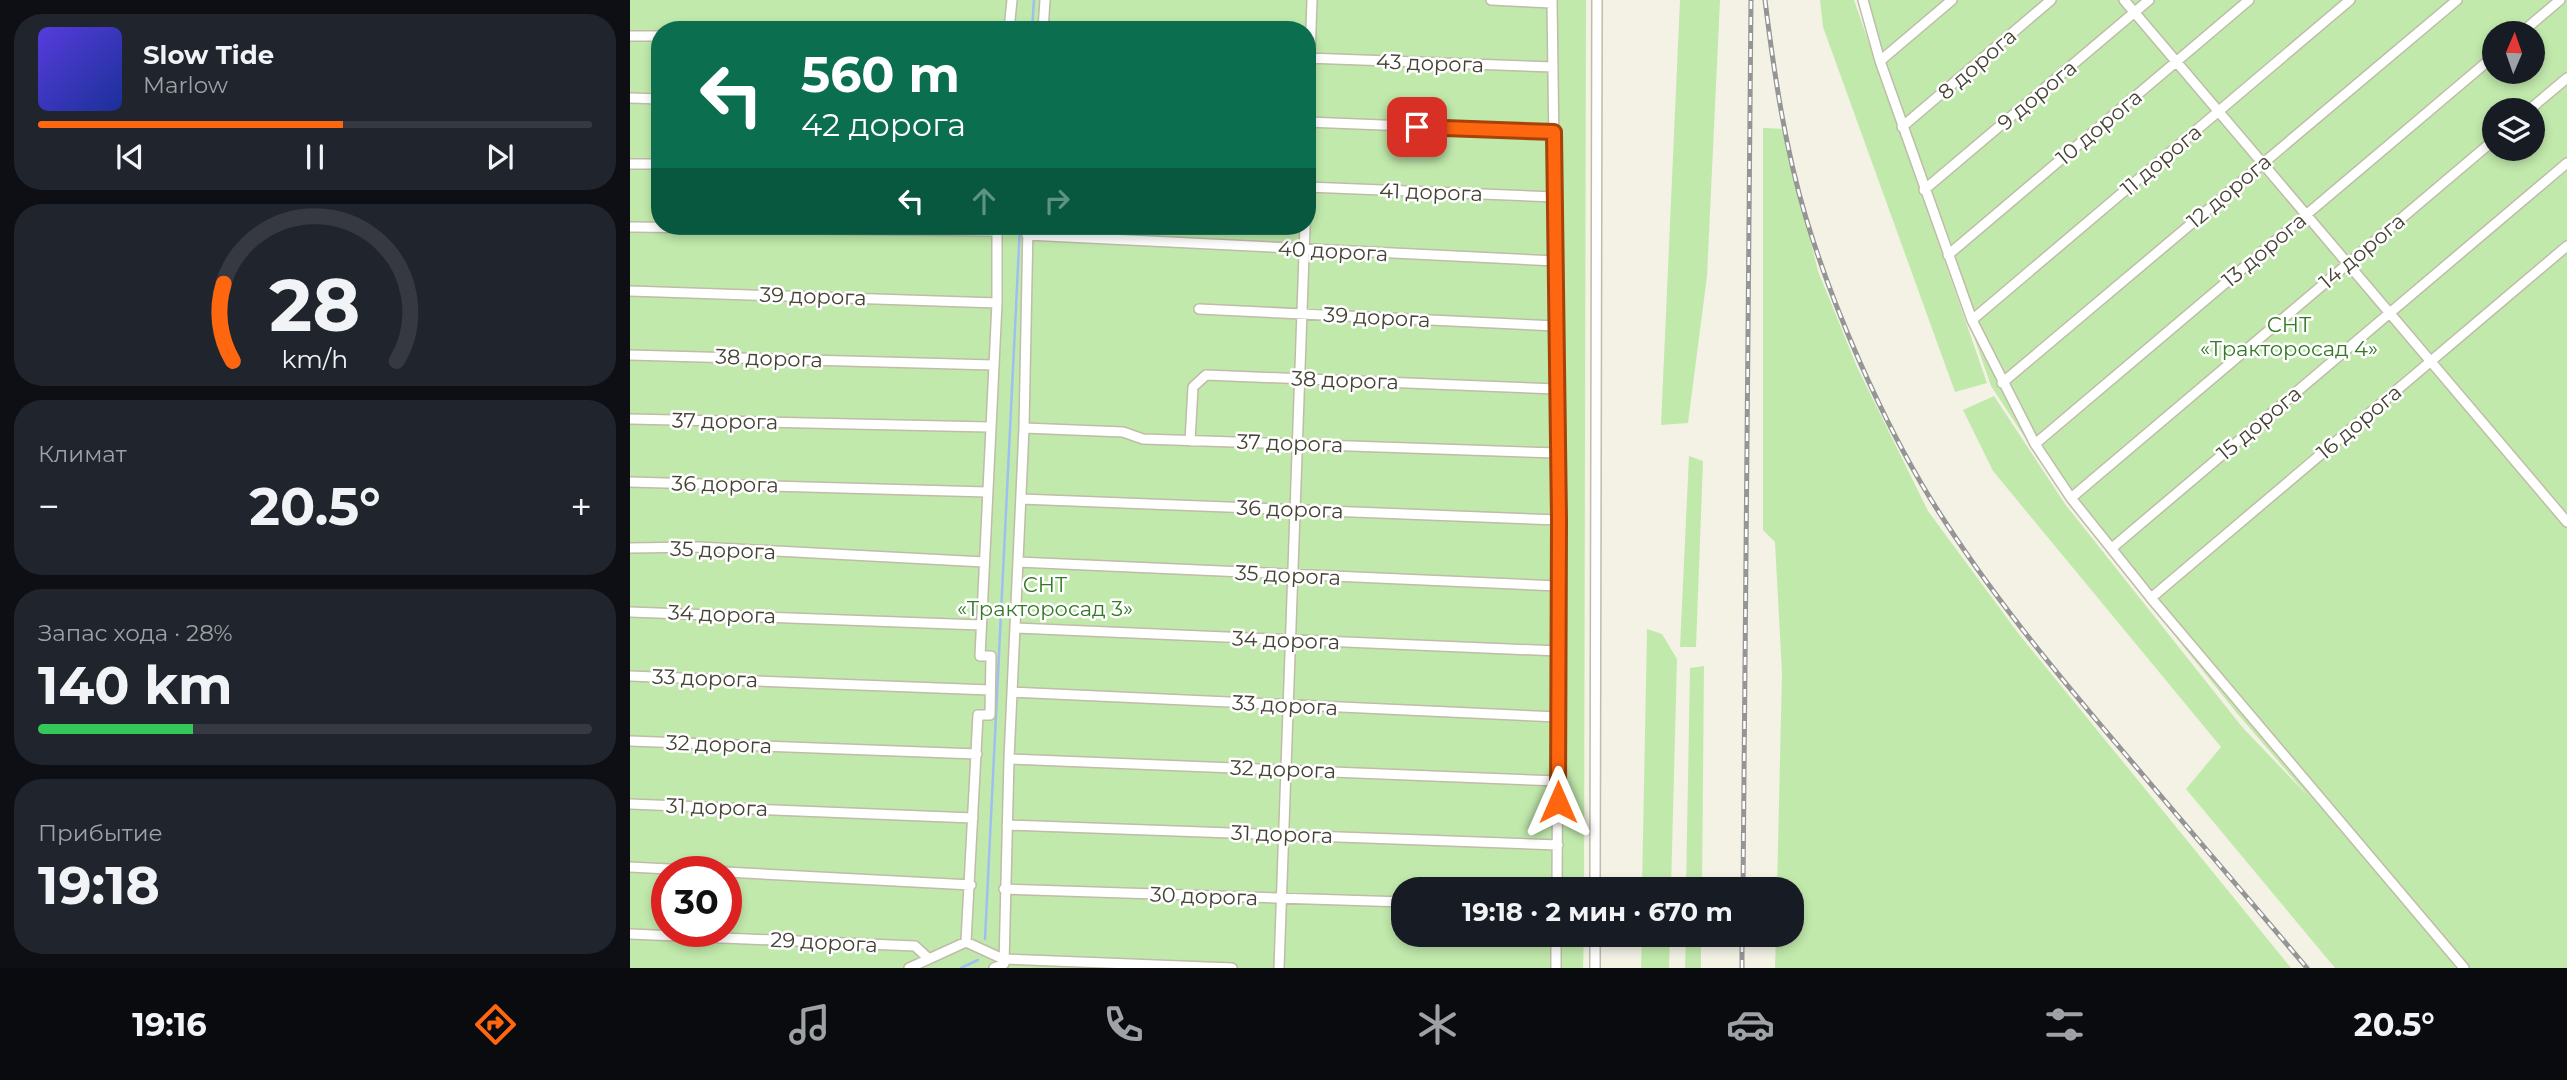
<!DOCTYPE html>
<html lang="ru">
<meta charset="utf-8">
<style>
body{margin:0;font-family:Montserrat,sans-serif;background:#20242c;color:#f1f3f6;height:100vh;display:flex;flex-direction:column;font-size:26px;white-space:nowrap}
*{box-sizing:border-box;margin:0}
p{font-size:23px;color:#9ea1a6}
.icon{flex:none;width:38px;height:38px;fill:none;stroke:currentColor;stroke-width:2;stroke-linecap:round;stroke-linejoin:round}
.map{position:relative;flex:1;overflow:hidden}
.side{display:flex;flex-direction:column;gap:14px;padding:14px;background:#0d0f14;width:630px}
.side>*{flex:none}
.banner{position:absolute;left:21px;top:21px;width:665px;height:214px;border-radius:28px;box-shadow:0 4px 10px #0003;background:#0b6e4f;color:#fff;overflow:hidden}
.needle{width:46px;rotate:2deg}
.controls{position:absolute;left:1852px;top:21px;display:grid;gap:14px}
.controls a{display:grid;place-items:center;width:63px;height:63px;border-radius:50%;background:#171b24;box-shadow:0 4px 10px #0003;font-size:35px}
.speed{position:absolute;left:21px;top:856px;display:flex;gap:14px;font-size:35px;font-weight:700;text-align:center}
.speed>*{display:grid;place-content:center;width:91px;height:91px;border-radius:50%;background:#171b24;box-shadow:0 4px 10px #0003;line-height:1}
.speed .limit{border:10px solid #d22;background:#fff;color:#111}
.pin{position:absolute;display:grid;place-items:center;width:60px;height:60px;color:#fff;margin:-30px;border-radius:14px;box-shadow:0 4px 10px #0006}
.me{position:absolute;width:77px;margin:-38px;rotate:0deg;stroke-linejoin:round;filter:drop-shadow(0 0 5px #0008)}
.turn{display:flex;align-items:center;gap:24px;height:147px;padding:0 35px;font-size:32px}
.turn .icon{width:91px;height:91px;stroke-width:2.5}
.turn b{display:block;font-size:49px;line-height:60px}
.lanes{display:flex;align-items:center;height:66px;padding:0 35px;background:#0003;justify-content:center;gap:35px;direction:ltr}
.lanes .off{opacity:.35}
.big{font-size:52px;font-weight:700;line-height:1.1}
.side .widget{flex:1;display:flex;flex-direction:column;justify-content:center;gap:10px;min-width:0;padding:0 24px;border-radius:28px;background:#20242c}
.side .dial{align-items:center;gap:0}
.dial svg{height:182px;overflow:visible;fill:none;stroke:#363941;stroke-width:7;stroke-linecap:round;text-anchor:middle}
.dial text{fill:#f1f3f6;stroke:none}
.song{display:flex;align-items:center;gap:21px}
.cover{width:84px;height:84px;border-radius:10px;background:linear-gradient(135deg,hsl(250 70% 55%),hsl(230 70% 35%))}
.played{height:7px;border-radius:4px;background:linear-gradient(90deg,#ff6610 55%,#363941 55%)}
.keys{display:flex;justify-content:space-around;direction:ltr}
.heat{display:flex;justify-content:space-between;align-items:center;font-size:38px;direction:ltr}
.charge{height:10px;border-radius:5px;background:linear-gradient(90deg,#34c759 28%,#363941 0)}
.trip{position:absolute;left:761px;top:877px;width:413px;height:70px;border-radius:28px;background:#171b24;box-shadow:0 4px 10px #0003;font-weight:700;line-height:70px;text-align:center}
.tabs{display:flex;height:112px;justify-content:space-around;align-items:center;background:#090b0e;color:#9ea1a6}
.tabs .icon{width:49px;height:49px}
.tabs .current{color:#ff6610}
.tabs b{font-size:32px;color:#f1f3f6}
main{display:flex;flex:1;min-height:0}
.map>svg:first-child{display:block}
.green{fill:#c1e9ac;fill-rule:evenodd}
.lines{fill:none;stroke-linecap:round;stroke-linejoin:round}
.stream{stroke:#9fbff2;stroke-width:2.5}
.minor-casing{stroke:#bfbca7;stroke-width:12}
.minor{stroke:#fff;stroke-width:9}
.rail-casing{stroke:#959595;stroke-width:5}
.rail{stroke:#fff;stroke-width:2.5;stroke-dasharray:8;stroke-linecap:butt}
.route-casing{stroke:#a6420a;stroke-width:18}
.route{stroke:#ff6610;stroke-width:12}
.labels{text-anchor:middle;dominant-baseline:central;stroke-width:5;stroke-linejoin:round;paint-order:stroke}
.street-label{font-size:21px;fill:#464334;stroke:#fff}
.park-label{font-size:21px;fill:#347926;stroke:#fff}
</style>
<main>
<section class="side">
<div class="widget">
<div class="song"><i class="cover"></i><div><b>Slow Tide</b><p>Marlow</p></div></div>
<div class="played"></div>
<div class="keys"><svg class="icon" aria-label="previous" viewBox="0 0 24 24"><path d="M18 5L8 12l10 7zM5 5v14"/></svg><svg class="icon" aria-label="pause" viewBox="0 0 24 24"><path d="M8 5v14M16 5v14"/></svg><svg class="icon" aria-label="next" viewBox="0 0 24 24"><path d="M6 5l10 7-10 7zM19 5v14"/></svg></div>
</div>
<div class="widget dial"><svg viewBox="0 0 100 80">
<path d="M14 69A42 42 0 1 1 86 69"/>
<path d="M14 69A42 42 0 0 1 10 35" stroke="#ff6610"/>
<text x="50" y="56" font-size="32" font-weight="700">28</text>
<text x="50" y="72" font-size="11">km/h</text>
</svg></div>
<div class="widget"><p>Климат</p>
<div class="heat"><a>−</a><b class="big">20.5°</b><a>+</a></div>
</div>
<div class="widget"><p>Запас хода · 28%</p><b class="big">140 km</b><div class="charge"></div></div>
<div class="widget"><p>Прибытие</p><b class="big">19:18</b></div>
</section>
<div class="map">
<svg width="1937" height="968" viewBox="0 0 1937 968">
<rect width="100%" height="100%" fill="#f3f2e5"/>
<path class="green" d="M0,0H956L954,889H774V934L954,935L953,968H0ZM30,30H677V226H30ZM37,872H96V931H37Z
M1050,0H1090L1077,276L1058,423L1031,425Z
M1190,0H1224L1357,383L1325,392L1193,27Z
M1228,0H1937V968H1705L1556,789L1591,747L1363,471L1333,410L1364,396L1435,504L1613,728L1679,797L1606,712L1438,503L1361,386ZM1864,33H1902V72H1864ZM1864,110H1902V149H1864Z
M1133,128L1153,129L1188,271L1227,367L1298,511L1388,633L1661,968H1145L1146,935L1162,934V889H1147L1152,673L1145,542L1133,530Z
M1059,456L1073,461L1066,647H1050Z
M1017,629L1032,634L1047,659L1041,889H1012Z
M1074,666L1072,889H1056L1060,668Z
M1012,935H1040L1039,968H1011Z
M1056,935H1071V968H1055Z"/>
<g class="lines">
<path class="stream" d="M402,30L404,0
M355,939L390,226
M331,968L348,960"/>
<defs>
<path id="minor" d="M861,0L922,3
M922,0L929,520L927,889
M1233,0L1250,61L1342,320L1405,444L1441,498L1521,598L1834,968
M1494,0L1937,522
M379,30L382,0
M413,30L415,0
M1891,33L1930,0
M0,36H30
M677,58L923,67
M1250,61L1322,0
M0,98L30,99
M1899,110L1937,78
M677,122L924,132
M1272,127L1421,0
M677,141L682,0
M0,164H30
M677,187L924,197
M1294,190L1519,0
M0,227L367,231
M397,235L926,261
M1318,255L1619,0
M0,291L367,303
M569,309L926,326
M1342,320L1720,0
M0,355L363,365
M1372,383L1827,0
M0,419L359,427
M394,428L493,432L513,439L927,453
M560,441L563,387L576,375L926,389
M1405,444L1864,56
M0,482L357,492
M1441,498L1864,140
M391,499L929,520
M0,548L69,547L354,562
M1482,548L1937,163
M388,562L928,586
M1521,598L1937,246
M0,612L351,625
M385,628L928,651
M0,676L360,690
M382,692L928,717
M0,741L347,754
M379,759L928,781
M0,804L343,818
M377,825L928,845
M0,867L341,885
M374,889L774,902
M965,889L967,0
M0,934L285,946L299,959
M336,942L348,715H360L361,656H350L367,303V226
M336,942L373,959L602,968
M279,968L336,942
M364,968L374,964L379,759L394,428L398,226
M649,968L675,226
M926,968V934
M965,968V934"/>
</defs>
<use href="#minor" class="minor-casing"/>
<use href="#minor" class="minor"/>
<defs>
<path id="rail" d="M1135,0C1144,73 1155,148 1176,218C1203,308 1251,418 1300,498C1357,590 1426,673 1496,755C1556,826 1617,897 1677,968
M1113,889L1121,0
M1112,968V934"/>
</defs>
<use href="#rail" class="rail-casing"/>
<use href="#rail" class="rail"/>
</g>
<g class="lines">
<defs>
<path id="route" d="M787,127L924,132L929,520L928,802"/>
</defs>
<use href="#route" class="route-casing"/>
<use href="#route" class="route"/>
</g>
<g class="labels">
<g class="street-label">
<text transform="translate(800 63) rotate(2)">43 дорога</text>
<text transform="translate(1347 64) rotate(-41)">8 дорога</text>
<text transform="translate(1407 95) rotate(-40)">9 дорога</text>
<text transform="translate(1469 127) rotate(-40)">10 дорога</text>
<text transform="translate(1531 160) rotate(-40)">11 дорога</text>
<text transform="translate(1599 191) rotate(-40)">12 дорога</text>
<text transform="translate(801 192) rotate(2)">41 дорога</text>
<text transform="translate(1634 250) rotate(-40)">13 дорога</text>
<text transform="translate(703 251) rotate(3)">40 дорога</text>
<text transform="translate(1732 251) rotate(-40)">14 дорога</text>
<text transform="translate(183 296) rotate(2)">39 дорога</text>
<text transform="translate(747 317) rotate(3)">39 дорога</text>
<text transform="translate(139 358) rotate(2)">38 дорога</text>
<text transform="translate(715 380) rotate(2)">38 дорога</text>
<text transform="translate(95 421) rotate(1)">37 дорога</text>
<text transform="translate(1729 422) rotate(-40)">16 дорога</text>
<text transform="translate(1629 423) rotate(-40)">15 дорога</text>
<text transform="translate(660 443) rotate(2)">37 дорога</text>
<text transform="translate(95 484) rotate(1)">36 дорога</text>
<text transform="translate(660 509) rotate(2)">36 дорога</text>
<text transform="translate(93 550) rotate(2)">35 дорога</text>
<text transform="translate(658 575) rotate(3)">35 дорога</text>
<text transform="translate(92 614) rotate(2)">34 дорога</text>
<text transform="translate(656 640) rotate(2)">34 дорога</text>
<text transform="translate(75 678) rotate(2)">33 дорога</text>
<text transform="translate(655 705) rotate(3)">33 дорога</text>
<text transform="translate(89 744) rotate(2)">32 дорога</text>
<text transform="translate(653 769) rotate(2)">32 дорога</text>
<text transform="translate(87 807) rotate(2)">31 дорога</text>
<text transform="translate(652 834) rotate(2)">31 дорога</text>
<text transform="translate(574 896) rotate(2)">30 дорога</text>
<text transform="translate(194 942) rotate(3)">29 дорога</text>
</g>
<g class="park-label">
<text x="1659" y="324">СНТ<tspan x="1659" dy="24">«Тракторосад 4»</tspan></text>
<text x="415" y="584">СНТ<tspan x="415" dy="24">«Тракторосад 3»</tspan></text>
</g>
</g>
</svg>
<div class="controls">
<a><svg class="needle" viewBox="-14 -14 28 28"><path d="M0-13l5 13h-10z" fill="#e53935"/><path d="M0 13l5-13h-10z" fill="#9ea1a6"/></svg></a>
<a><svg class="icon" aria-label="layers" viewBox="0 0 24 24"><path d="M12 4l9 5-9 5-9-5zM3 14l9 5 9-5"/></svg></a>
</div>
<div class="speed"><div class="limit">30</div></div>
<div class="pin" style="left:787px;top:127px;background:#d93025"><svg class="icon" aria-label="arrive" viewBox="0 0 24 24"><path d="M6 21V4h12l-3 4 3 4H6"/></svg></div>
<svg class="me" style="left:928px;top:802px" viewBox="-20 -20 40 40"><path d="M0-17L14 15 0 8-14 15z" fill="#ff6610" stroke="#fff" stroke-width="4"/></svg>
<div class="trip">19:18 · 2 мин · 670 m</div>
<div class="banner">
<div class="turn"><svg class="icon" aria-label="left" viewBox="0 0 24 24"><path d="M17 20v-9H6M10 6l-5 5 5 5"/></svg><div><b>560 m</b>42 дорога</div></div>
<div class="lanes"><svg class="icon" aria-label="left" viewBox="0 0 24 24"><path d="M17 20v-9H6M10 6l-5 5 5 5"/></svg><svg class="icon off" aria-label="ahead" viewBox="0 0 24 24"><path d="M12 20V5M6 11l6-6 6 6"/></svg><svg class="icon off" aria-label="right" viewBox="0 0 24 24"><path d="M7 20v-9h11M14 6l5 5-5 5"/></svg></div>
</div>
</div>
</main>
<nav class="tabs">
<b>19:16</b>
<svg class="icon current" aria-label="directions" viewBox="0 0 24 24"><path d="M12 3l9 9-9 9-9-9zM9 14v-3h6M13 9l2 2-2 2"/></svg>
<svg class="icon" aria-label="music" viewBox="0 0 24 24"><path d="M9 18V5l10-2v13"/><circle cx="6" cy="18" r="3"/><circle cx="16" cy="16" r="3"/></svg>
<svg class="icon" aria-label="phone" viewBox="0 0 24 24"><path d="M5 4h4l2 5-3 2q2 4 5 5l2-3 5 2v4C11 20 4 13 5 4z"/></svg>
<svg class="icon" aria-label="climate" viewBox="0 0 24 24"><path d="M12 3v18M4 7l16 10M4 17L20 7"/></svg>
<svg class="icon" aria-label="car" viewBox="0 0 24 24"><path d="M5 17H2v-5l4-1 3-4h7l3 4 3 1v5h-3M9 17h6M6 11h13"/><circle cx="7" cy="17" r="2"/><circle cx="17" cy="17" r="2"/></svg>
<svg class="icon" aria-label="filters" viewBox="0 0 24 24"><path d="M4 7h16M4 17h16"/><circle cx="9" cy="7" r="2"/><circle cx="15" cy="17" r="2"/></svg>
<b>20.5°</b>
</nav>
